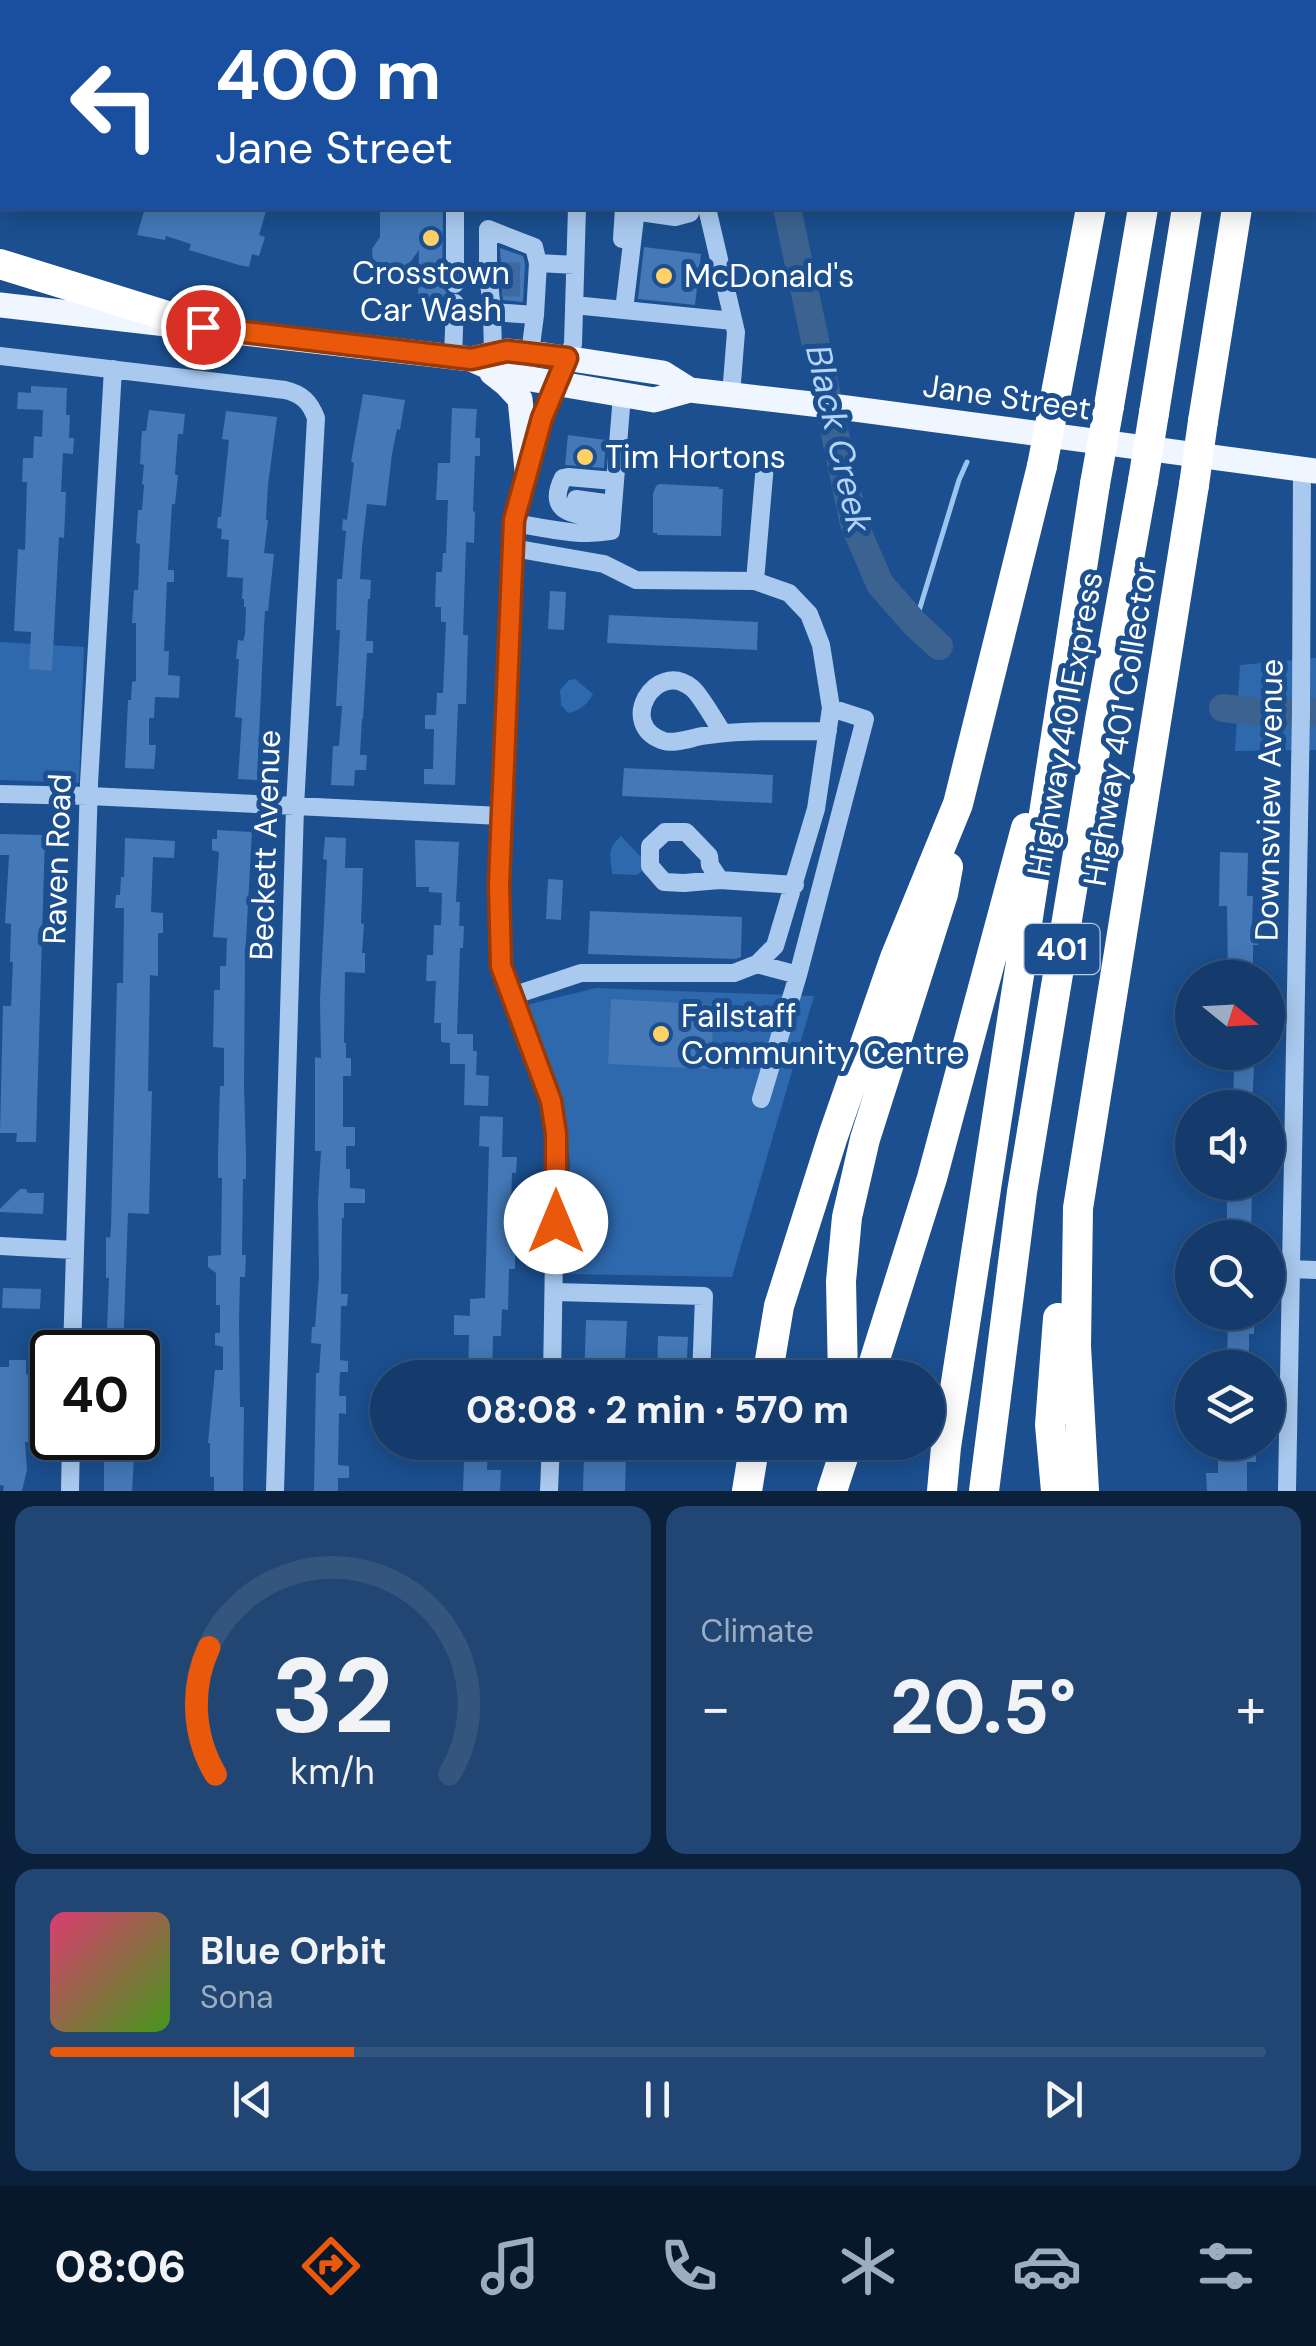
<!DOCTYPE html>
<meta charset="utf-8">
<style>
body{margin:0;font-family:"DM Sans",sans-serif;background:#214673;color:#f1f3f6;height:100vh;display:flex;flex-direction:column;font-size:38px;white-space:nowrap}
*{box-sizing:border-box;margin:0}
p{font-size:32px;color:#9dadc1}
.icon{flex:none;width:55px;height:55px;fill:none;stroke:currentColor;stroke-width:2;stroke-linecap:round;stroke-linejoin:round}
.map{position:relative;height:1491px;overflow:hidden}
.panel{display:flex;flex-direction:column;gap:15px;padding:15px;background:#0b203b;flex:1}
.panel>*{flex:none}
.guide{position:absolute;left:0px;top:0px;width:1318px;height:210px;box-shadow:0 5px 25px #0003,0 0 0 2px #33557e;background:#1a4fa0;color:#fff;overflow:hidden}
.needle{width:65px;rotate:108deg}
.tools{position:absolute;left:1175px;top:960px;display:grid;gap:20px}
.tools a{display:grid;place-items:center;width:110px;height:110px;border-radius:50%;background:#143b6b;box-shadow:0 5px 25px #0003,0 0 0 2px #33557e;font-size:50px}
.speed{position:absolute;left:30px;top:1330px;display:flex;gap:20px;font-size:50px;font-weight:700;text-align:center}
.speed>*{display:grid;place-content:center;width:130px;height:130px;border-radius:50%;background:#143b6b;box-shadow:0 5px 25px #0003,0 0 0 2px #33557e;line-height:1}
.speed .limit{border:5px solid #111;border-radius:15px;background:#fff;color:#111}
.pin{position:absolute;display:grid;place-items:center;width:85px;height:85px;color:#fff;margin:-42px;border:5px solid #fff;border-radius:50%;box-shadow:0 2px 10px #0007}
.me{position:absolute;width:110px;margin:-55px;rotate:0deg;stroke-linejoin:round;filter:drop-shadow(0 0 8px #0008)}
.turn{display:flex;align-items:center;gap:35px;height:210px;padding:0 50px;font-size:45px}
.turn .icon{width:130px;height:130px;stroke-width:2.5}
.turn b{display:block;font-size:70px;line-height:85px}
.big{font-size:75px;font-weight:800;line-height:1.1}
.panel .widget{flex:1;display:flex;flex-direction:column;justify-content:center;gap:15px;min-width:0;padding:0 35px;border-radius:20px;background:#214673}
.panel .dial{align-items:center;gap:0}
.dial svg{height:260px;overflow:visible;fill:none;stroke:#33557e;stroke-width:7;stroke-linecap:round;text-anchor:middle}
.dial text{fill:#f1f3f6;stroke:none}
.song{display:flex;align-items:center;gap:30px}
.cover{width:120px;height:120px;border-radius:15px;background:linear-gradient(135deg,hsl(340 70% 55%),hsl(100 70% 35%))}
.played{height:10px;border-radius:5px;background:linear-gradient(90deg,#ea580c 25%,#33557e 25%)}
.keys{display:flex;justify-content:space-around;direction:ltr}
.heat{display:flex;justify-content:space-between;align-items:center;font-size:55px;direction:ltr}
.panel .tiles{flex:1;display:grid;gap:15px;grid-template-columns:1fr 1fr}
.widget:last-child{grid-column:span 2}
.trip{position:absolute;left:370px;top:1360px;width:575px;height:100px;border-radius:50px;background:#143b6b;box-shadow:0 5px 25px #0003,0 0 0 2px #33557e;font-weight:800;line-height:100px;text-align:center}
.tabs{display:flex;height:160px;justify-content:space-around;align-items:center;background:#08182b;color:#9dadc1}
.tabs .icon{width:70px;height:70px}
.tabs .active{color:#ea580c}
.tabs b{font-size:45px;color:#f1f3f6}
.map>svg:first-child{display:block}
.green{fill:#2e69ad}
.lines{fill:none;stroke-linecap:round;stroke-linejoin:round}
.stream{stroke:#9cc4f0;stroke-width:5}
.river{stroke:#3c6290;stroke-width:28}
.building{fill:#4478b7}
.minor-tunnel{stroke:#3d69a0;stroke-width:18;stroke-dasharray:18 9;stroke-linecap:butt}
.minor{stroke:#a9c9ee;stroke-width:18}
.major{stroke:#f0f6ff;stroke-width:25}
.highway{stroke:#fff;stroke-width:30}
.highway-bridge{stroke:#fff;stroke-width:30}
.route-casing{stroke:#983908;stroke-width:25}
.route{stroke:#ea580c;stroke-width:18}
.poi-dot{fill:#ffd166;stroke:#1b4f8f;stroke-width:4}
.labels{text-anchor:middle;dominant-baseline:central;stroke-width:10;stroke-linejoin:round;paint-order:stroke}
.shield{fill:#1b4f8f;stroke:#bbcadd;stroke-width:2.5}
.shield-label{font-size:30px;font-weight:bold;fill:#fff}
.poi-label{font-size:32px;fill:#fff;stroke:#1b4f8f;text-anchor:start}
.street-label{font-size:32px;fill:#fff;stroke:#1b4f8f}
.water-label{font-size:35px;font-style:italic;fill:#b5d3f5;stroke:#1b4f8f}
</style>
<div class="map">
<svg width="1316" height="1491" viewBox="0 0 1316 1491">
<rect width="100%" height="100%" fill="#1b4f8f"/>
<path class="green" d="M0,642L84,647L79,783L0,780Z
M1316,658V750L1235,751L1240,665Z
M575,679L593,694C589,703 578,712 568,713L561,705L560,690L569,680Z
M621,836L641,857L642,871L637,875L612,874C611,856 606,849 621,836Z
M596,988L814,996L732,1277L567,1274L570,1165L563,1101L526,1005Z"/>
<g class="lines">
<path class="stream" d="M915,624L959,480L967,462"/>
<path class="river" d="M0,47L2,48
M787,208L854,524L880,584L915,624L939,646
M1223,708L1267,713L1316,712"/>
</g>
<path class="building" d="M145,208H267L259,235L265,237L259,256L252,254L249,267L239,265L189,250L191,244L166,236L165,240L137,235Z
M380,208H443L442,284L447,294L442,303H418L419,250L398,279L373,264L372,249L380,237Z
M644,247L701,254L695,305L638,299Z
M500,248L523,256L525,264L523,302L503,300Z
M31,386L67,388L66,415H70L69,438H74L73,454L63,453L61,492H66L64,538L59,537L52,671L29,669L31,632L14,631L18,549L25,550L27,482H22L23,458H33L34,436L42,437L43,410L17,409L18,392L31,393Z
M363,394L405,400L400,430L397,429L392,454L386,506L367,504L362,547L360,579L371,580L370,599H368L366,641H373V653H367L363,719H362L360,755H367L366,770H355L354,786L331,785L333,746H339L342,706H336L340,630H336L337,579H342L346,531L342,530L343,519L347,520L354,463L351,462Z
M452,408L477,409L475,438H480V456H475L473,511L475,512L474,543L466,542L463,635H468L466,704H458L455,785L424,784V769H433L434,729H425V715H436L437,693H443L446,622H441V607H435L436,572H442L443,553H446L448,500H436L438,463H450Z
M149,410L185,414L183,434H178L176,460L175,475H178L175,504H172L168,570H174V582H167L164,651H169L168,675L180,676L179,698L155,697L154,718H149V745H156L154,769L125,768L128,700H131L132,682L136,681V623H132L134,590H138L140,544L136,543L138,510H142L144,485L142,484L144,465L140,464L141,445L142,431H146Z
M226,411L277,417L268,485L266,520H268L264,553L274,554L268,611H265L264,627L257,780L238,779L242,718L235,717L239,659H236L238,640L243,641L245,634L246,607H244V599H242L243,578L227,577L229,540L221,539L222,529L217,528L218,517H221L229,440L222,439Z
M568,435L606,440L604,468L565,465Z
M659,484L719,487V489H723L721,536L657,535V533H653V494L656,486Z
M550,591L566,592L564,630L548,629Z
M609,615L758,622L757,650L607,643Z
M624,768L773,775L772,803L622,796Z
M217,830L252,832L245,958L244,1086L246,1154V1179H243L242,1255H246L245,1277H240L239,1323L240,1407H244L243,1491H214V1477H210V1443H208L215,1370H223V1347L215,1345V1333H220V1305H216V1273L208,1267V1256L221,1255L222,1178H218V1154L220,1086H224V1048L213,1047L214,990H220V966H226L227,938L213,937L219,852L212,850V839H217Z
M0,834L45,835L36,1142H16L17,1133H0L3,1006H11L13,962H10L11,924L5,923L9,855H0Z
M325,837L346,838L345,868H363L361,923L364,924L362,953H365V973L345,972L344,1043H346V1058H351V1076H343V1127H355V1146H346V1169H350V1188L365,1189V1203H344V1218H342L341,1294H348L347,1306H341L340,1360L348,1361V1372H340L339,1396H346V1414L339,1413L338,1465L349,1466V1478H338V1491H314L316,1373H319L321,1344L311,1343L312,1327H315L319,1276L318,1200L321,1151H315V1057L321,1058L320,1000L327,860L323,859Z
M125,838L175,841L174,858L153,857L151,912L163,913V933H158V976L150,975L148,1091H152L149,1214L128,1213L123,1352H106L109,1278H106V1237L110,1238L111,1228L117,983H123L124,908H115L116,895H120L121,877H124Z
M415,840L459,842L456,902H460L459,926H464L463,948H460L457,1034H473V1051H477L476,1075L489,1076L488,1106L464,1105L465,1064H450V1043L441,1042V1023H434L436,981H426L427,955H433L434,925H441L442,893L429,892V887H416Z
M1220,852L1248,853L1247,896H1253L1252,925H1258V945H1253V978H1228L1227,906H1219Z
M548,879L563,880L561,920L546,919Z
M590,911L742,917L741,957L736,959L588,954Z
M611,999L715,1005L710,1069L608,1064Z
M1223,1052H1250V1066H1254L1252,1108H1233L1234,1064L1223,1063Z
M480,1116L503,1117L502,1157H517L516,1173H512L510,1239H515V1269H509L508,1310L502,1309L501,1336H493L492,1378H468L469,1335H454V1315L470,1316V1299L485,1298L489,1147L479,1146Z
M1214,1182H1252L1251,1238H1227V1198L1213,1197Z
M20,1189H26L28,1193H44L43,1214L0,1212V1209Z
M3,1288L41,1289L40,1309L2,1308Z
M1228,1312H1250L1249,1318H1254V1334H1249V1368H1227Z
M586,1320L627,1321L625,1361L614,1360L613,1378H584Z
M658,1336L688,1337L686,1378H657Z
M9,1360H26V1374L30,1375L31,1417H28V1442H25L27,1470L22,1491H3L4,1486L0,1485V1367H9Z
M104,1438H138L137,1457H134L132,1491H104Z
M443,1442H488L487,1470H501L500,1491H463L464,1462L443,1460Z
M597,1442H618V1453L626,1454L625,1491H583L584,1453H597Z
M1218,1442H1256V1462H1247V1491H1207L1206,1473H1218Z"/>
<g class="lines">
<path class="minor-tunnel" d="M502,271L526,272
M502,287L525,288"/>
<path class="minor" d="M693,0L701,2
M584,2V0
M798,2V0
M455,208V284
M707,208L736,332L731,395
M640,212L675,217L690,213
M622,239L624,208
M574,305L733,321
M624,310L635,218L644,208
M492,312L493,354
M535,315L492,312L488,271V229L534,247L538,263
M530,353L535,315L538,263L575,265
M0,356L285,390C302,394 310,402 316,418L295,807L275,1491
M453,357L455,303
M576,499L612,504
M611,516C584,516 543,518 563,478L568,477L614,481
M514,523C545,528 579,537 611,531L622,395
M755,581L765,464
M723,733C716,723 700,694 692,688C655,658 616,726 664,741C674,744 691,738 702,736C743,729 786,732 828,731
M0,794L89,796L501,816
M720,880L710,865L709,856L686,832H665L650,846V866L664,882L684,883L720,880L795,885
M757,964L798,975L761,1099
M798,975L865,719L831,708
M512,996L581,973H734L757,964L775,946L816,809L831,708L821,645L809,614L789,593L755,581L636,580L604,564L513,548
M0,1246L74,1250
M1290,1269L1316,1270
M555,1292L704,1296L701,1378
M72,1352L89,783L113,369
M552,1378L556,1134L551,1101L501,967V816L514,519L542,418L573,344L577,208
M70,1491L71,1438
M549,1491L551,1442
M1287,1491L1301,713L1302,470"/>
<path class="major" d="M0,305L471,359L507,375L654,400L690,390L847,408L1316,471
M471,359L507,351L545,355L663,373L690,390
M492,373L506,384L520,399L527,470"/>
<path class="highway" d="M1128,2V0
M1181,2V0
M1221,2V0
M1269,2V0
M0,264L203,327
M1054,404L1091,208
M1109,406L1143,208
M1154,413L1187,208
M1203,421L1237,208
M767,1378L779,1306L833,1136L895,958L958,804L1042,466
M843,1378L841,1281L847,1217L865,1139L943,894L948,867
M869,1378L932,1178L1026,828
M747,1491L755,1442
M832,1491L848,1442
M942,1491L946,1447L1095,484
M984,1491L1022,1192L1100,720L1143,481
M1056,1491L1050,1425L1058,1318
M1084,1491L1076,1346L1078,1208L1194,485"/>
<path class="highway-bridge" d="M1042,466L1054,404
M1143,481L1154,413
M1095,484L1109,406
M1194,485L1203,421"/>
</g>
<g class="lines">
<defs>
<path id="route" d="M203,327L471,359L507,351L567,358L542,418L514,520L499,884L501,966L551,1101L556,1134V1222"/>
</defs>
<use href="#route" class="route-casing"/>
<use href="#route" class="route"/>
</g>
<g class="poi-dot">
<circle cx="431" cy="238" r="10"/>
<circle cx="664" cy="276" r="10"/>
<circle cx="585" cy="457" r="10"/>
<circle cx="661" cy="1034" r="10"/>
</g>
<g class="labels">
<rect class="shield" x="1024.5" y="924" width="75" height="50" rx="8"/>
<g class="shield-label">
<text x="1062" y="949">401</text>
</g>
<g class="poi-label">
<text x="431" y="273" text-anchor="middle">Crosstown<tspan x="431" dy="37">Car Wash</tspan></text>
<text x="684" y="276">McDonald's</text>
<text x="605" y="457">Tim Hortons</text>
<text x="681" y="1016">Failstaff<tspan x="681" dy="37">Community Centre</tspan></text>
</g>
<g class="street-label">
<text transform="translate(1007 397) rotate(8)">Jane Street</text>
<text transform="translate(1065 724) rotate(-80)">Highway 401 Express</text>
<text transform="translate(1120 724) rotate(-81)">Highway 401 Collector</text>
<text transform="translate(1269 800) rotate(-89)">Downsview Avenue</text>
<text transform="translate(265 845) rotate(-88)">Beckett Avenue</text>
<text transform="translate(57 859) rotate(-88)">Raven Road</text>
</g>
<g class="water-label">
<text transform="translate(839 439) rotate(77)">Black Creek</text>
</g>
</g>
</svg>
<div class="tools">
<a><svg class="needle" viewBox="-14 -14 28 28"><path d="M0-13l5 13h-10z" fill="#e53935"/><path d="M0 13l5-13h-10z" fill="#9dadc1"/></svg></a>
<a><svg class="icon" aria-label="sound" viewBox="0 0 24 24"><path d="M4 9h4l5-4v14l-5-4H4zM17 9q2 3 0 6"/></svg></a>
<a><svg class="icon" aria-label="search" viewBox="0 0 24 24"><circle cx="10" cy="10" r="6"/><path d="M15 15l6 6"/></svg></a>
<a><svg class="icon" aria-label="layers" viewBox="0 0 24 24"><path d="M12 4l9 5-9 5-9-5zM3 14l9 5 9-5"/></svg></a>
</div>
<div class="speed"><div class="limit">40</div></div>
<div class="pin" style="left:203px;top:327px;background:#d93025"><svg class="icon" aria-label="arrive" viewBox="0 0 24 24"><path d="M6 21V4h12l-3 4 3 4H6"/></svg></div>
<svg class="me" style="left:556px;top:1222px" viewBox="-20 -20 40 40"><circle r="19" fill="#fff"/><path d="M0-13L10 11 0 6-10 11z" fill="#ea580c"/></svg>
<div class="trip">08:08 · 2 min · 570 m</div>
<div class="guide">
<div class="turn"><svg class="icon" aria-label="left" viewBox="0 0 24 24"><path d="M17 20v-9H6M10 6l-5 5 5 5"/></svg><div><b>400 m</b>Jane Street</div></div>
</div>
</div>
<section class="panel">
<div class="tiles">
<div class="widget dial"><svg viewBox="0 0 100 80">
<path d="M14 69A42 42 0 1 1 86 69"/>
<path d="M14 69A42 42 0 0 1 12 30" stroke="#ea580c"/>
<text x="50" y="56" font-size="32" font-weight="700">32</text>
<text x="50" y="72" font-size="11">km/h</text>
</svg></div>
<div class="widget"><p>Climate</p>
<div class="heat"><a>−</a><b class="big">20.5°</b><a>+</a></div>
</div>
<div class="widget">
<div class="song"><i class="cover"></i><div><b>Blue Orbit</b><p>Sona</p></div></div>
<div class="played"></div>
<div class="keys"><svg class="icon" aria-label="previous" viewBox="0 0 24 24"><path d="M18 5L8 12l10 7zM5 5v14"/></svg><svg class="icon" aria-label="pause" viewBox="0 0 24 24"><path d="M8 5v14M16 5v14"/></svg><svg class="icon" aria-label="next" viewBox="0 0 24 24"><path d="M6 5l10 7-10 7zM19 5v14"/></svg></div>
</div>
</div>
</section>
<nav class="tabs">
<b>08:06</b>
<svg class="icon active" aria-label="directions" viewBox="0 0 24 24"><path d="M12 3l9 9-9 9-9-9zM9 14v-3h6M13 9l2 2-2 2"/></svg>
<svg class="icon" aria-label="music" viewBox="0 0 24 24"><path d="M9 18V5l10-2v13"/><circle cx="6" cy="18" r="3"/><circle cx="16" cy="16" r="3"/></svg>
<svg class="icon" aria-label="phone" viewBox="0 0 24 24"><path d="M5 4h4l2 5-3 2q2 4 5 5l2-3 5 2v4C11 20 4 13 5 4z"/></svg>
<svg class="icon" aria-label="climate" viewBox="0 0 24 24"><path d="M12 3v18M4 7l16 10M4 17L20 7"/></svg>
<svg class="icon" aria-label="car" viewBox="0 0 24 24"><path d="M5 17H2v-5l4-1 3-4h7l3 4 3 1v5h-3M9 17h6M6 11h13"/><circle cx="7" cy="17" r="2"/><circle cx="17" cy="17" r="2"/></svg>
<svg class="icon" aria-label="filters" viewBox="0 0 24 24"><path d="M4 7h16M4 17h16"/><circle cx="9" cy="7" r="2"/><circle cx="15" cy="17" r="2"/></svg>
</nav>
